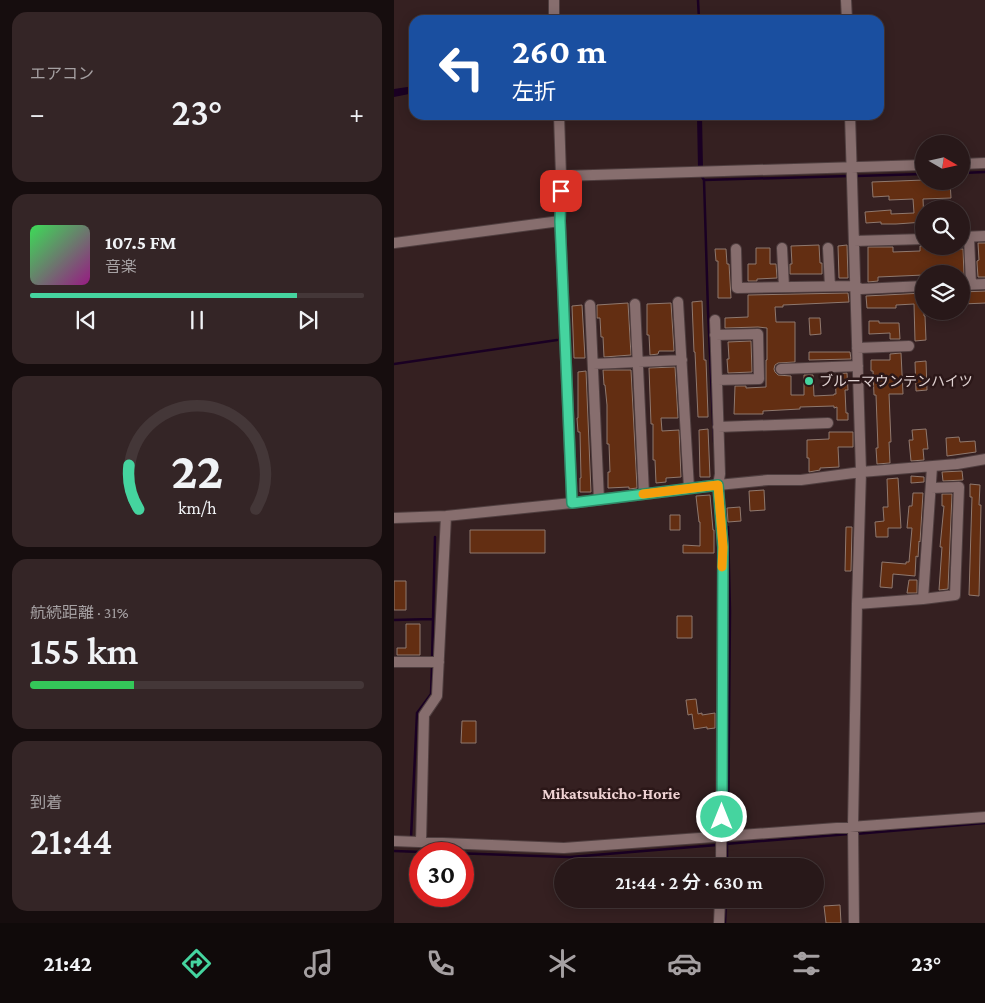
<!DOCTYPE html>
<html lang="ja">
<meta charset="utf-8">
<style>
body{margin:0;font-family:"Crimson Pro","Noto Sans JP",serif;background:#342526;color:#f1f3f6;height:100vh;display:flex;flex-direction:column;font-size:19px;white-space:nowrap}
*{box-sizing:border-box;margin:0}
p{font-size:16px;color:#a5a0a2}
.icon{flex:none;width:28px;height:28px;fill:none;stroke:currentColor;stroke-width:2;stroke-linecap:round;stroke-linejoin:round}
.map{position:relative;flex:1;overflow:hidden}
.side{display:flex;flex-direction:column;gap:12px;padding:12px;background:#160d0e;width:394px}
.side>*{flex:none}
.banner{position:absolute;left:15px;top:15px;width:475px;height:105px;border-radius:15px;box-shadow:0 2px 12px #0003,0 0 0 1px #443738;background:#1a4fa0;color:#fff;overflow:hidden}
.needle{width:32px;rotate:99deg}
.buttons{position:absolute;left:521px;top:135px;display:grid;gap:10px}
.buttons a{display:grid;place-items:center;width:55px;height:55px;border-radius:50%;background:#281819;box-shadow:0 2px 12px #0003,0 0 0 1px #443738;font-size:25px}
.speed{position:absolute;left:15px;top:842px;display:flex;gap:10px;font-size:25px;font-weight:700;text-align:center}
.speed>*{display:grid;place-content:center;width:65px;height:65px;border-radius:50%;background:#281819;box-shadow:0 2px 12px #0003,0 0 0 1px #443738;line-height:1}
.speed .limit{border:8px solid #d22;background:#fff;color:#111}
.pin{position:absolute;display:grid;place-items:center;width:42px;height:42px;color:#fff;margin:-21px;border-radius:10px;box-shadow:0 2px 8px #0006}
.me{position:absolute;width:55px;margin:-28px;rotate:0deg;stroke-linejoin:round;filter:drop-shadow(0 0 4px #0008)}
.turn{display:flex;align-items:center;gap:18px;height:105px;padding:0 20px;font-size:22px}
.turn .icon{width:65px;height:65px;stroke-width:2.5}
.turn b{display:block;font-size:35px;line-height:42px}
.big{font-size:38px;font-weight:600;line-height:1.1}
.side .widget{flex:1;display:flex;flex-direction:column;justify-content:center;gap:8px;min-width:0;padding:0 18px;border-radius:15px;background:#342526}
.side .dial{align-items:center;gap:0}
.dial svg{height:130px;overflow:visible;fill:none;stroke:#443738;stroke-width:7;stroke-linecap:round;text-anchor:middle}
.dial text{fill:#f1f3f6;stroke:none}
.song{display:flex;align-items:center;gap:15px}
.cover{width:60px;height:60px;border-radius:8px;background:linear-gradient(135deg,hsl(130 70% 55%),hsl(310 70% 35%))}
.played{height:5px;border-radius:2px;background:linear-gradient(90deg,#45d49f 80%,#443738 80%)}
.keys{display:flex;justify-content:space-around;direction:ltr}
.heat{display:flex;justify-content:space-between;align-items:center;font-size:28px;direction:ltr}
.charge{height:8px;border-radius:4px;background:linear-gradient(90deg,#34c759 31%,#443738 0)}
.trip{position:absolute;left:160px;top:858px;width:270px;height:50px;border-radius:25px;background:#281819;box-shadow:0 2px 12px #0003,0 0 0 1px #443738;font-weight:600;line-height:50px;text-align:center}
.tab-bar{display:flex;height:80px;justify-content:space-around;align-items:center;background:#100a0a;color:#a5a0a2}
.tab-bar .icon{width:35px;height:35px}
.tab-bar .on{color:#45d49f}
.tab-bar b{font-size:22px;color:#f1f3f6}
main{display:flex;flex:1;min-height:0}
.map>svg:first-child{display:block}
.water{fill:#1a0023}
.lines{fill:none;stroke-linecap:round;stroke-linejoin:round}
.stream{stroke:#1a0023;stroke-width:2.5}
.building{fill:#632e12;stroke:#8f786e}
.minor-casing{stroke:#4f3e3f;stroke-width:12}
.minor{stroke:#876e6e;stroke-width:10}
.route-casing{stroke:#2d8a67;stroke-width:12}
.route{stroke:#45d49f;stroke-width:9}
.slow{stroke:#f59e0b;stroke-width:9}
.poi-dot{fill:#45d49f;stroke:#2b1718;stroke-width:2}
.labels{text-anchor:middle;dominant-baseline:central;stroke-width:5;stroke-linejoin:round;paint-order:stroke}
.poi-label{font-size:14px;fill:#e2d4d4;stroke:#2b1718;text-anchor:start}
.quarter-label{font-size:16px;font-weight:bold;fill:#efd2d3;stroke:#2b1718}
</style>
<main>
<section class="side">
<div class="widget"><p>エアコン</p>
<div class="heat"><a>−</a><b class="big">23°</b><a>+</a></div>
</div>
<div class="widget">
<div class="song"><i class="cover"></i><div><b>107.5 FM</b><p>音楽</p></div></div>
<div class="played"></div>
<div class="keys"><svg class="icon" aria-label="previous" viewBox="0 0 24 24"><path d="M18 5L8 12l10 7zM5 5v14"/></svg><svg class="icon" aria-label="pause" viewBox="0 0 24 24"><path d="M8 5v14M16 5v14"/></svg><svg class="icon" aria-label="next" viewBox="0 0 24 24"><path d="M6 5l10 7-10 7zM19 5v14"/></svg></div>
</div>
<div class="widget dial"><svg viewBox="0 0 100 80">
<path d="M14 69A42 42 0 1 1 86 69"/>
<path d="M14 69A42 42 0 0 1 8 42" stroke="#45d49f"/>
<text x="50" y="56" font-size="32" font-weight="700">22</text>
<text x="50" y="72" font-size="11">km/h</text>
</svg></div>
<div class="widget"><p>航続距離 · 31%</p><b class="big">155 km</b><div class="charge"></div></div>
<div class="widget"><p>到着</p><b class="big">21:44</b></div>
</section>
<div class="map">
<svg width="592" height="923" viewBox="0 0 592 923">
<rect width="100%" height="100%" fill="#352021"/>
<path class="water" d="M20,86V93L0,97V89Z
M303,115H308L309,169H304Z"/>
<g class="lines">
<path class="stream" d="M304,0L305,20
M568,173L592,172
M307,175L310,180L456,176
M462,176L530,174
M310,180L314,311L320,442
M0,364L163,340
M0,620L38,619
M38,660L41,537
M334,832L336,611L334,527
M461,834L592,823
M17,838L23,713L37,694L38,666
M331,844L455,834
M0,851L176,857L323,845
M333,866V838
M331,923L332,899"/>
</g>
<path class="building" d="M530,180V181H556L557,198L529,199L530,222L502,224H487V222L472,223L471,212L497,210V214L520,213L519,199L495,200V196L479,197L478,182Z
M584,243H592V277H584L583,263V261L585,260Z
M425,245L426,263H428V274H396V264H398L397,246Z
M453,245L454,278H445L444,246Z
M526,246H553V249H569L570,275L530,274V275L484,277V281L474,282V247H499V252L526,251Z
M362,248H376V264H382L383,278L363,279V281H354V264H362Z
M321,249H332L333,264H335L337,298H324V261H322Z
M592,291V303L568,304V292Z
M454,293L455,302L389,305V307H381L382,322H401V362L384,363L381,365L380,369L381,372L384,375L397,376V395H410V375H419L420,396L440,395V394H442L441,374L453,373L454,390H451L452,413H454V420H443V407L440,408V406L406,407V409L369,411V414H340L341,386H352V388L372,387V360H373V328L364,327L331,328V318L354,317V295Z
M530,293V316H531L532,340L521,341L520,304L502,305V308H473L472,296Z
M308,301L310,360H312L314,415V417H304L301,352H300L298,302Z
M234,303L237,355L210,357L209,337H207L206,318H203V305Z
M277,303L280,351H265L264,354L256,355L255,335H253V304Z
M188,305L191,358H180L178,306Z
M415,318H426L427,334L416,335Z
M475,321H485V323H505L506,339H496V333L475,334Z
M357,341L358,372L334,373L333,359H335L334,342Z
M415,352H456L457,359L415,360Z
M507,353L509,394H495L497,442H495L496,463L483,464L482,448H484L482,395H480L479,371H477V360H496V354Z
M532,361L533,390L522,391L521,362Z
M281,367L284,418H267L268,431L285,430L287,477L272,478V482L262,483L261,460H259V424H257L255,368Z
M209,370H237L243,488L235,489V487L214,488V472H216L215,444H213V405L211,385H210Z
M192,371L197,492H186V478H187L186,432H184L183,418H184V372Z
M314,429L316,477H306L305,430Z
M532,429L534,449H529L530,460L517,461L515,440H519L518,430Z
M435,432H459V447H444L445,467L426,468V470L415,472V458H413V440L435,439Z
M565,437L566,442L581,441L582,452L553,456L552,438Z
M568,471L569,480L549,481L548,472Z
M517,476L530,477V482L517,483Z
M504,478L507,528H494V537H482L481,522L490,521L489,507H494L493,479Z
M576,484L586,485L585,505H587L585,596L575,595L578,497H576Z
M370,490L371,510L356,511L355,491Z
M519,493H529L526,542L525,541L524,557L522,556L521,576L499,574L498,588L486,587L488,562L512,564V562H515L518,528H513L515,506H518Z
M548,494H558L554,589L545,590L548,547H546L550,506H548Z
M316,495L319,530H320V553H289V545L306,546V522H305L302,496Z
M346,507L347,521L334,522L333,508Z
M276,515H286V530H276Z
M452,527H458L457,571H451Z
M76,530H151V553H76Z
M515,580H523V593H513Z
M0,581H12V610H0Z
M283,616H298V638H283Z
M12,624H26V655H3V648H12Z
M302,699L304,714L308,713V715L321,713V728L313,729V727L300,729L298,714L294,715L292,700Z
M68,721H82V743H67Z
M446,905L447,923H432L430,906Z"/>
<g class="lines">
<defs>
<path id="minor" d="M160,0V20
M452,0L453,20
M165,115L167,176L166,221L178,503
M456,115L467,472L463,604L459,826L460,923
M568,164L592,163
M167,176L530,165
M568,237L592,236
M575,237L577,284
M460,241L530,239
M0,243L166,221
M388,248L390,287
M434,248L436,286
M342,249L343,288L461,286L467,289L530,286
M568,285L592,284
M284,302L295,488
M241,304L250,494
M196,305L205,500
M321,320L326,474L324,485L329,547L327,866
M321,335L364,334L365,379L323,380
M463,348L515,346
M199,364L288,360
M387,369L464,366
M324,427L434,423
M537,488L565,487L561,595L529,599L538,467
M0,518L52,516L178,503L324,485L374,480H407L467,472L563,464L592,459
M463,604L529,599
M0,662H45
M0,841L170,848L592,817
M27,842L30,715L43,696L52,516
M325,923L326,899"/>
</defs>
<use href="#minor" class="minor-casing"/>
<use href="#minor" class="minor"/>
</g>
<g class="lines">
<defs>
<path id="route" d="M167,191L166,221L178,503L324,485L329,547L328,817"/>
</defs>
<use href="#route" class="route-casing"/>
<use href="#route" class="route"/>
<path class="slow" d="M249,494L324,485L329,547L328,567"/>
</g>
<circle class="poi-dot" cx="415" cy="381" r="5"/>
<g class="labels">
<g class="poi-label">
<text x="425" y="381">ブルーマウンテンハイツ</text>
</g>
<g class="quarter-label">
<text x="217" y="793">Mikatsukicho-Horie</text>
</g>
</g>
</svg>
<div class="buttons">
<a><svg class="needle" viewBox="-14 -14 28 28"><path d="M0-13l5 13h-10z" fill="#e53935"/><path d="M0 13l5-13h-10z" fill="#a5a0a2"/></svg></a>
<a><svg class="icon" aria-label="search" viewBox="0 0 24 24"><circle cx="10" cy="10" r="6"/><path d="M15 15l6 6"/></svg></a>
<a><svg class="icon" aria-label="layers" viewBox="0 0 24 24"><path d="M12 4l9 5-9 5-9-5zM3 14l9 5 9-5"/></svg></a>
</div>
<div class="speed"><div class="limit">30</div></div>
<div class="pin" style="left:167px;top:191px;background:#d93025"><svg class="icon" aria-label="arrive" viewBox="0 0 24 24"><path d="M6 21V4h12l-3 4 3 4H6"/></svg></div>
<svg class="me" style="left:328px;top:817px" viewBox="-20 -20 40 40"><circle r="17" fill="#45d49f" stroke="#fff" stroke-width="3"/><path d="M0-11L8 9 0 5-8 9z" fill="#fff"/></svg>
<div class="trip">21:44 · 2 分 · 630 m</div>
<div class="banner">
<div class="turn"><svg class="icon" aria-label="left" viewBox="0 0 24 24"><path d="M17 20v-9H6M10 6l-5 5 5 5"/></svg><div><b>260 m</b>左折</div></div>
</div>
</div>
</main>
<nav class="tab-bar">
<b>21:42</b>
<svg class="icon on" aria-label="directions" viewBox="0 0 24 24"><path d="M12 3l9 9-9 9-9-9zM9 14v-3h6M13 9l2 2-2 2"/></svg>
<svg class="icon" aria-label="music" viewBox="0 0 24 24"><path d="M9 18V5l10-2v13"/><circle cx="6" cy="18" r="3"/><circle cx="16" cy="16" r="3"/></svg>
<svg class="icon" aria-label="phone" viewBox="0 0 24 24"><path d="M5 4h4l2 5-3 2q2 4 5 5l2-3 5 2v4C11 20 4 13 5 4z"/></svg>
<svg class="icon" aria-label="climate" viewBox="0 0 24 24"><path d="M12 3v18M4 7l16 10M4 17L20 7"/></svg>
<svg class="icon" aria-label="car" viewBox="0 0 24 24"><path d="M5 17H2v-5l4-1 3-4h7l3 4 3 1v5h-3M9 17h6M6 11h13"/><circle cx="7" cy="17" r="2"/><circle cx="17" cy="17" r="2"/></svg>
<svg class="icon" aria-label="filters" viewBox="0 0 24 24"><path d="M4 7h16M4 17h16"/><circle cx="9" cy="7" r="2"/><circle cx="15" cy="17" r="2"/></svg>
<b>23°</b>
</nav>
